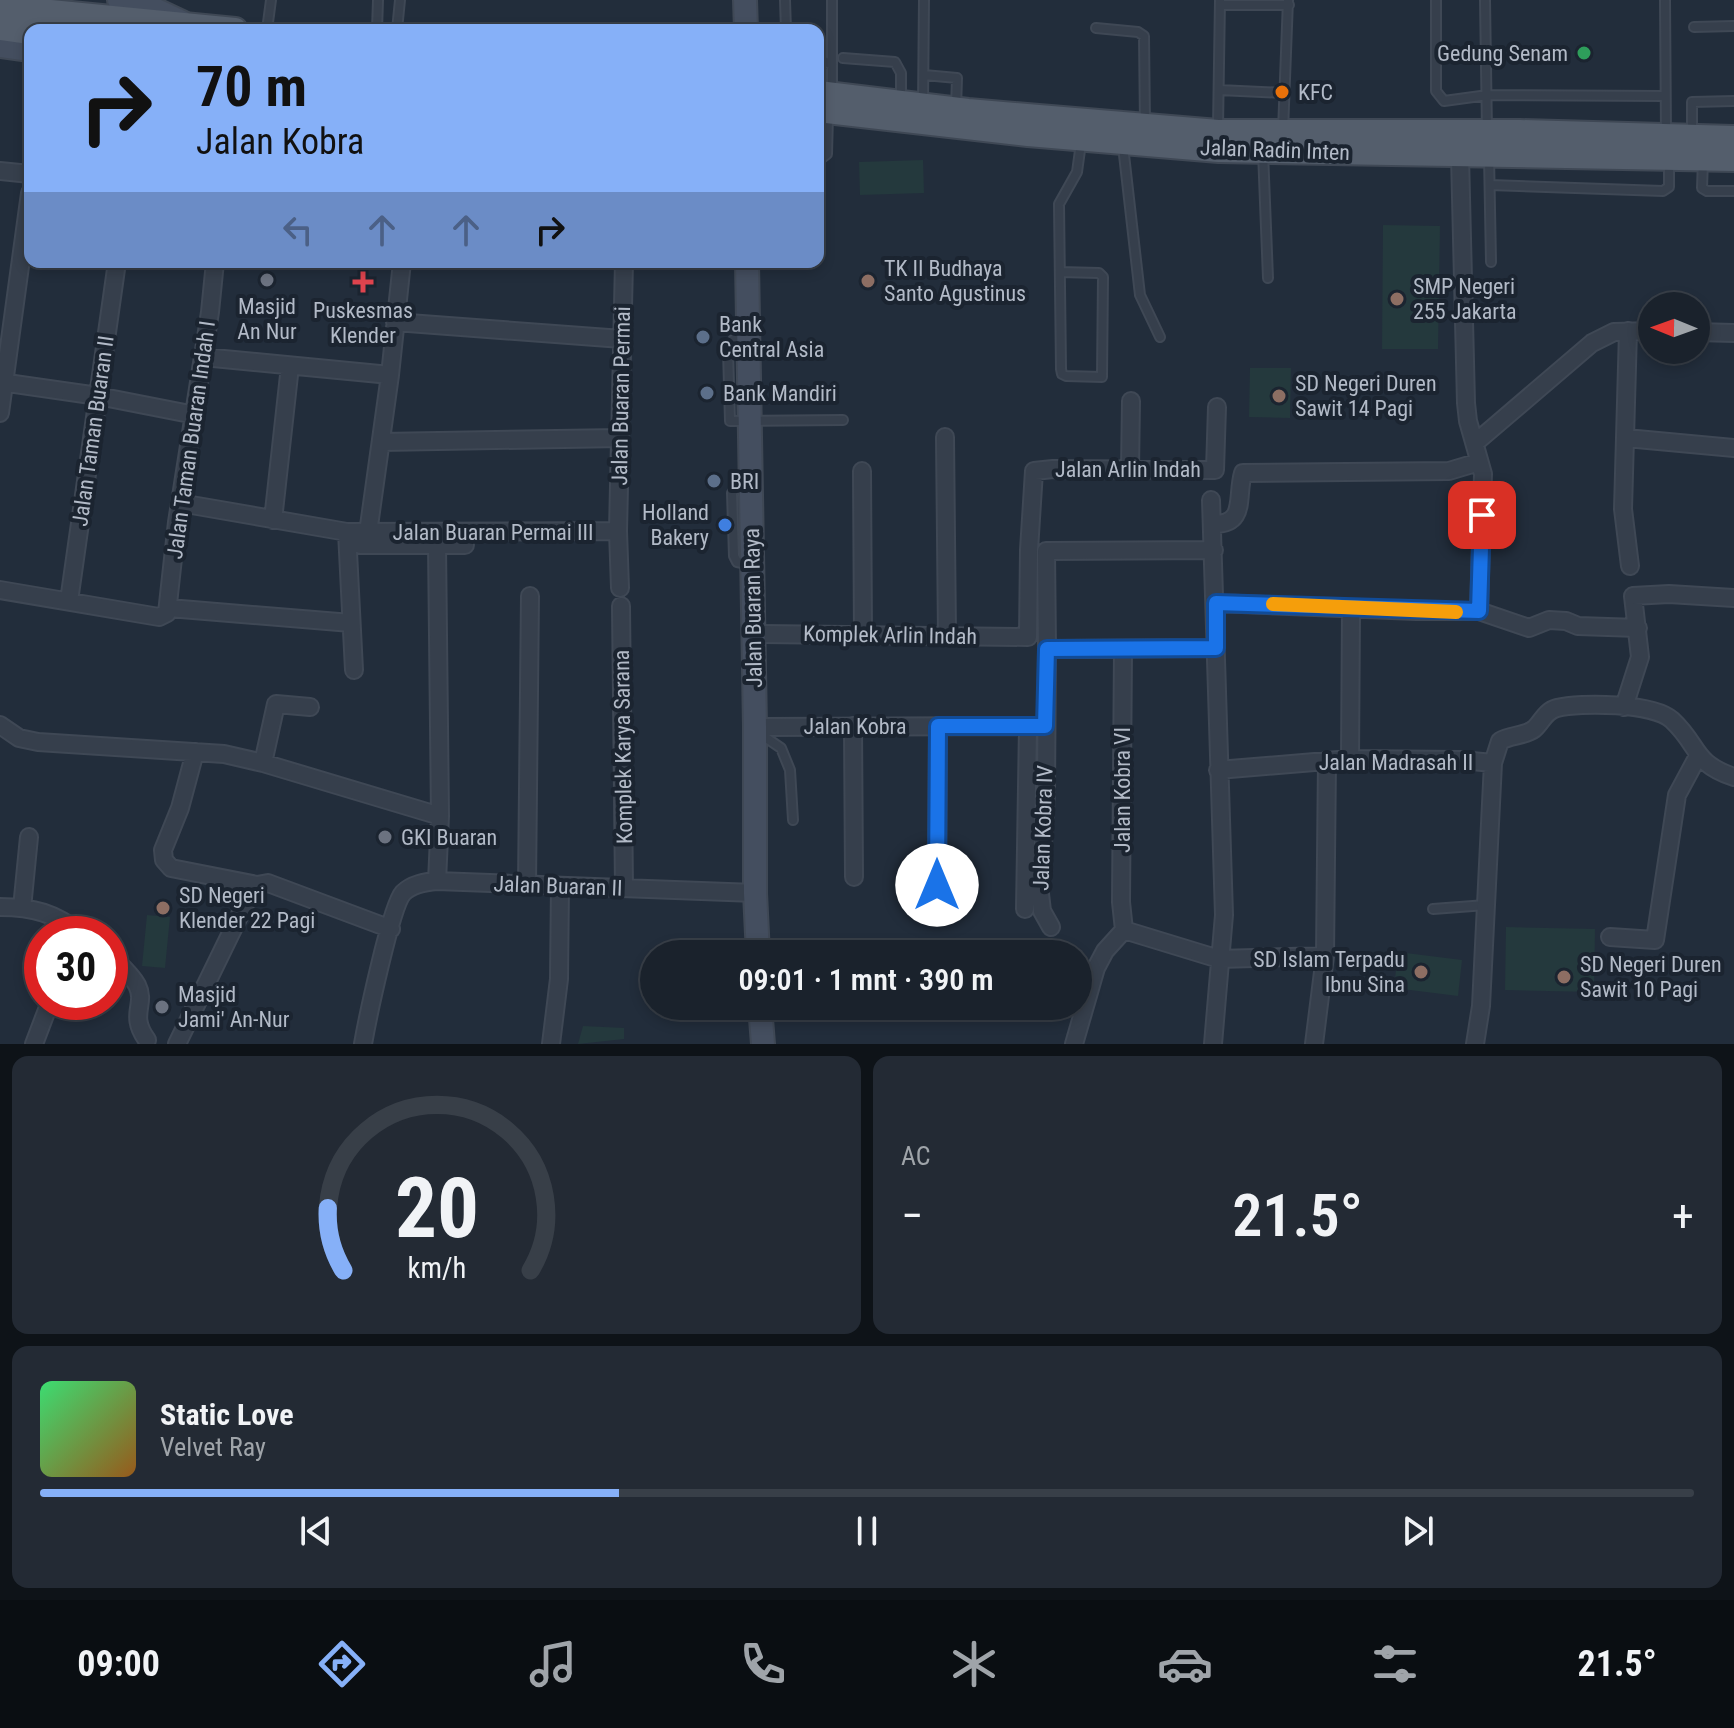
<!DOCTYPE html>
<html lang="id">
<meta charset="utf-8">
<style>
body{margin:0;font-family:"Roboto Condensed",sans-serif;background:#232a34;color:#f1f3f6;height:100vh;display:flex;flex-direction:column;font-size:30px;white-space:nowrap}
*{box-sizing:border-box;margin:0}
p{font-size:26px;color:#9fa4a9}
.icon{flex:none;width:44px;height:44px;fill:none;stroke:currentColor;stroke-width:2;stroke-linecap:round;stroke-linejoin:round}
.map{position:relative;height:1044px;overflow:hidden}
.sheet{display:flex;flex-direction:column;gap:12px;padding:12px;background:#0e1318;flex:1}
.sheet>*{flex:none}
.hud{position:absolute;left:24px;top:24px;width:800px;height:244px;border-radius:16px;box-shadow:0 4px 12px #0003,0 0 0 2px #383f48;background:#86b0f8;color:#111;overflow:hidden}
.needle{width:52px;rotate:271deg}
.buttons{position:absolute;left:1638px;top:292px;display:grid;gap:16px}
.buttons a{display:grid;place-items:center;width:72px;height:72px;border-radius:50%;background:#1a222c;box-shadow:0 4px 12px #0003,0 0 0 2px #383f48;font-size:40px}
.speed{position:absolute;left:24px;top:916px;display:flex;gap:16px;font-size:40px;font-weight:700;text-align:center}
.speed>*{display:grid;place-content:center;width:104px;height:104px;border-radius:50%;background:#1a222c;box-shadow:0 4px 12px #0003,0 0 0 2px #383f48;line-height:1}
.speed .limit{border:12px solid #d22;background:#fff;color:#111}
.pin{position:absolute;display:grid;place-items:center;width:68px;height:68px;color:#fff;margin:-34px;border-radius:16px;box-shadow:0 4px 12px #0006}
.me{position:absolute;width:88px;margin:-44px;rotate:0deg;stroke-linejoin:round;filter:drop-shadow(0 0 6px #0008)}
.turn{display:flex;align-items:center;gap:28px;height:168px;padding:0 40px;font-size:36px}
.turn .icon{width:104px;height:104px;stroke-width:2.5}
.turn b{display:block;font-size:56px;line-height:68px}
.lanes{display:flex;align-items:center;height:76px;padding:0 40px;background:#0003;justify-content:center;gap:40px;direction:ltr}
.lanes .off{opacity:.35}
.big{font-size:60px;font-weight:600;line-height:1.1}
.sheet .tile{flex:1;display:flex;flex-direction:column;justify-content:center;gap:12px;min-width:0;padding:0 28px;border-radius:16px;background:#232a34}
.sheet .dial{align-items:center;gap:0}
.dial svg{height:208px;overflow:visible;fill:none;stroke:#383f48;stroke-width:7;stroke-linecap:round;text-anchor:middle}
.dial text{fill:#f1f3f6;stroke:none}
.song{display:flex;align-items:center;gap:24px}
.cover{width:96px;height:96px;border-radius:12px;background:linear-gradient(135deg,hsl(140 70% 55%),hsl(30 70% 35%))}
.played{height:8px;border-radius:4px;background:linear-gradient(90deg,#86b0f8 35%,#383f48 35%)}
.keys{display:flex;justify-content:space-around;direction:ltr}
.heat{display:flex;justify-content:space-between;align-items:center;font-size:44px;direction:ltr}
.sheet .tiles{flex:1;display:grid;gap:12px;grid-template-columns:1fr 1fr}
.tile:last-child{grid-column:span 2}
.trip{position:absolute;left:640px;top:940px;width:452px;height:80px;border-radius:40px;background:#1a222c;box-shadow:0 4px 12px #0003,0 0 0 2px #383f48;font-weight:600;line-height:80px;text-align:center}
.dock{display:flex;height:128px;justify-content:space-around;align-items:center;background:#0a0e12;color:#9fa4a9}
.dock .icon{width:56px;height:56px}
.dock .on{color:#86b0f8}
.dock b{font-size:36px;color:#f1f3f6}
.map>svg:first-child{display:block}
.green{fill:#24393d}
.lines{fill:none;stroke-linecap:round;stroke-linejoin:round}
.lane-casing{stroke:#3f4855;stroke-width:12}
.street-casing{stroke:#3f4855;stroke-width:20}
.secondary-casing{stroke:#3f4855;stroke-width:26}
.primary-casing{stroke:#3f4855;stroke-width:28}
.lane{stroke:#363f4c;stroke-width:8}
.street{stroke:#363f4c;stroke-width:16}
.secondary{stroke:#444e5f;stroke-width:22}
.primary{stroke:#545e6c;stroke-width:24}
.route-casing{stroke:#114b97;stroke-width:20}
.route{stroke:#1a73e8;stroke-width:14}
.slow{stroke:#f59e0b;stroke-width:14}
.leisure-dot{fill:#2e9e5b;stroke:#1b2430;stroke-width:3}
.food-dot{fill:#e8710a;stroke:#1b2430;stroke-width:3}
.worship-dot{fill:#6b7280;stroke:#1b2430;stroke-width:3}
.education-dot{fill:#8d6e63;stroke:#1b2430;stroke-width:3}
.health-dot{fill:#e0444e;stroke:#1b2430;stroke-width:3}
.service-dot{fill:#5c6f8a;stroke:#1b2430;stroke-width:3}
.shop-dot{fill:#3f7fe0;stroke:#1b2430;stroke-width:3}
.labels{text-anchor:middle;dominant-baseline:central;stroke-width:8;stroke-linejoin:round;paint-order:stroke}
.poi-label{font-size:22px;fill:#b2bac7;stroke:#1b2430;text-anchor:start}
.street-label{font-size:22px;fill:#b2bac7;stroke:#1b2430}
</style>
<div class="map">
<svg width="1734" height="1044" viewBox="0 0 1734 1044">
<rect width="100%" height="100%" fill="#222d3b"/>
<path class="green" d="M923,160L924,193L860,195L859,162Z
M1383,225L1440,226L1438,349H1382Z
M1250,368H1291L1290,418L1249,417Z
M147,915L170,917L165,968L142,966Z
M1506,927L1595,929L1594,992L1505,990Z
M1398,952L1462,960L1458,996L1394,988Z
M583,1026L624,1028V1039L578,1044Z"/>
<g class="lines">
<defs>
<path id="lane" d="M785,0L786,30
M1436,0V91L1444,101L1488,95L1664,96
M1485,0L1487,131
M1665,0L1666,133
M1220,5H1289
M1694,27L1734,26
M1096,28L1138,32L1144,36L1145,125
M267,30L271,0
M377,30L378,0
M397,30L400,0
M818,58L832,65
M843,58L895,62L901,73V100
M924,75L957,78L956,108
M1219,90L1284,93
M832,91V0
M923,104L924,0
M1218,127L1220,0
M1283,131L1288,0
M1692,132V102L1734,101
M1123,146L1140,295L1160,337
M1263,152L1268,278
M1489,156L1491,262
M1703,160L1702,188L1707,191H1734
M818,161L827,154L828,116
M1490,185L1663,191L1669,187V160
M1060,272L1099,273L1103,277L1102,377L1066,376L1062,374L1061,369L1059,204L1077,172L1081,143
M744,336L733,340L728,350L730,421L843,420
M751,488H735L732,493L734,556L737,562L752,565
M759,733L781,748L790,770L793,820
M1433,909L1486,905
M936,954L943,953"/>
<path id="street" d="M1460,156L1466,403L1468,421L1483,474L1479,611
M0,171L30,174
M395,322L622,339
M1628,331L1623,509L1630,566
M1696,332L1734,333
M203,357L390,375
M0,382L98,396L195,415
M0,413L30,193
M945,437L947,636
M1626,438L1734,448
M381,442L620,438
M1475,443L1592,343L1614,332L1652,331
M1130,469L1131,401
M862,471L863,635
M1211,500L1224,915L1213,1044
M180,503L347,532L618,531
M273,520L290,366
M1213,524C1247,525 1236,497 1243,473L1449,471L1479,462
M347,532L354,670
M368,533L390,375L402,262
M361,545H465
M437,545L440,816L437,881
M620,588L618,531L624,262
M0,590L159,617L167,613L177,522L210,312L215,262
M69,601L117,262
M1216,603L1416,611H1479L1529,628L1549,620L1566,621L1578,626L1638,628
M621,606L624,888
M169,608L351,623
M753,634L1028,637L1029,550L1034,471L1053,469L1215,470L1217,407
M1047,649L1046,551L1214,550
M1123,650L1121,902L1124,930
M1624,707L1640,657L1633,596L1669,594L1734,598
M0,725L19,738L38,742L224,754L263,763L440,816
M853,726L854,877
M755,727L1045,726
M195,752L180,808L163,850L164,860L171,868L257,885L268,883L391,929
M1350,759L1351,609
M263,763L276,704L310,707
M1218,770L1350,759L1461,760L1493,763L1500,741C1510,735 1525,736 1534,729C1542,722 1545,711 1557,708C1580,702 1654,703 1672,720C1700,746 1692,763 1734,777
M527,885L530,596
M937,885L938,726
M0,907C34,907 54,913 82,934
M22,908L29,837
M1025,909L1028,726
M1051,927L1042,911L1040,894L1046,792L1047,649L1216,648
M1124,930L1219,959L1325,956
M1610,937L1655,940L1677,795L1698,756
M110,955C119,964 131,974 137,985C147,1005 128,1014 147,1040
M34,1044L50,1002
M177,1044L251,892L257,885
M363,1044C367,1021 391,906 403,893C412,884 425,882 437,881L755,893
M551,1044L559,979L560,886
M1074,1044L1096,968L1105,951L1124,930
M1314,1044L1325,956L1327,760
M1475,1044L1481,1006L1493,763"/>
<path id="secondary" d="M119,0L150,7L182,22
M745,0L746,30
M0,46L30,50
M747,262L755,727V893L758,954
M760,1006L763,1044"/>
<path id="primary" d="M0,7L235,30
M0,28L30,32
M818,93L968,111L1218,132H1520L1734,138
M818,110L1028,134L1219,150L1734,159"/>
</defs>
<use href="#lane" class="lane-casing"/>
<use href="#street" class="street-casing"/>
<use href="#secondary" class="secondary-casing"/>
<use href="#primary" class="primary-casing"/>
<use href="#lane" class="lane"/>
<use href="#street" class="street"/>
<use href="#secondary" class="secondary"/>
<use href="#primary" class="primary"/>
</g>
<g class="lines">
<defs>
<path id="route" d="M937,885L938,726H1045L1047,649L1216,648V603L1479,611L1482,515"/>
</defs>
<use href="#route" class="route-casing"/>
<use href="#route" class="route"/>
<path class="slow" d="M1273,604L1456,612"/>
</g>
<circle class="leisure-dot" cx="1584" cy="53" r="8"/>
<circle class="food-dot" cx="1282" cy="92" r="8"/>
<g class="worship-dot">
<circle cx="267" cy="280" r="8"/>
<circle cx="385" cy="837" r="8"/>
<circle cx="162" cy="1007" r="8"/>
</g>
<g class="education-dot">
<circle cx="868" cy="281" r="8"/>
<circle cx="1397" cy="299" r="8"/>
<circle cx="1279" cy="396" r="8"/>
<circle cx="163" cy="908" r="8"/>
<circle cx="1421" cy="972" r="8"/>
<circle cx="1564" cy="977" r="8"/>
</g>
<path class="health-dot" d="M359 270h8v8h8v8h-8v8h-8v-8h-8v-8h8z"/>
<g class="service-dot">
<circle cx="703" cy="337" r="8"/>
<circle cx="707" cy="393" r="8"/>
<circle cx="714" cy="481" r="8"/>
</g>
<circle class="shop-dot" cx="725" cy="525" r="8"/>
<g class="labels">
<g class="poi-label">
<text x="1568" y="53" text-anchor="end">Gedung Senam</text>
<text x="1298" y="92">KFC</text>
<text x="884" y="268">TK II Budhaya<tspan x="884" dy="25">Santo Agustinus</tspan></text>
<text x="1413" y="286">SMP Negeri<tspan x="1413" dy="25">255 Jakarta</tspan></text>
<text x="267" y="306" text-anchor="middle">Masjid<tspan x="267" dy="25">An Nur</tspan></text>
<text x="363" y="310" text-anchor="middle">Puskesmas<tspan x="363" dy="25">Klender</tspan></text>
<text x="719" y="324">Bank<tspan x="719" dy="25">Central Asia</tspan></text>
<text x="1295" y="383">SD Negeri Duren<tspan x="1295" dy="25">Sawit 14 Pagi</tspan></text>
<text x="723" y="393">Bank Mandiri</text>
<text x="730" y="481">BRI</text>
<text x="709" y="512" text-anchor="end">Holland<tspan x="709" dy="25">Bakery</tspan></text>
<text x="401" y="837">GKI Buaran</text>
<text x="179" y="895">SD Negeri<tspan x="179" dy="25">Klender 22 Pagi</tspan></text>
<text x="1405" y="959" text-anchor="end">SD Islam Terpadu<tspan x="1405" dy="25">Ibnu Sina</tspan></text>
<text x="1580" y="964">SD Negeri Duren<tspan x="1580" dy="25">Sawit 10 Pagi</tspan></text>
<text x="178" y="994">Masjid<tspan x="178" dy="25">Jami' An-Nur</tspan></text>
</g>
<g class="street-label">
<text transform="translate(1275 150) rotate(2)">Jalan Radin Inten</text>
<text transform="translate(621 396) rotate(-89)">Jalan Buaran Permai</text>
<text transform="translate(93 431) rotate(-82)">Jalan Taman Buaran II</text>
<text transform="translate(191 440) rotate(-82)">Jalan Taman Buaran Indah I</text>
<text x="1128" y="469">Jalan Arlin Indah</text>
<text x="493" y="532">Jalan Buaran Permai III</text>
<text transform="translate(753 608) rotate(-91)">Jalan Buaran Raya</text>
<text transform="translate(890 635) rotate(1)">Komplek Arlin Indah</text>
<text x="855" y="726">Jalan Kobra</text>
<text transform="translate(623 747) rotate(-91)">Komplek Karya Sarana</text>
<text x="1396" y="762">Jalan Madrasah II</text>
<text transform="translate(1122 790) rotate(-90)">Jalan Kobra VI</text>
<text transform="translate(1043 828) rotate(-88)">Jalan Kobra IV</text>
<text transform="translate(558 886) rotate(2)">Jalan Buaran II</text>
</g>
</g>
</svg>
<div class="buttons">
<a><svg class="needle" viewBox="-14 -14 28 28"><path d="M0-13l5 13h-10z" fill="#e53935"/><path d="M0 13l5-13h-10z" fill="#9fa4a9"/></svg></a>
</div>
<div class="speed"><div class="limit">30</div></div>
<div class="pin" style="left:1482px;top:515px;background:#d93025"><svg class="icon" aria-label="arrive" viewBox="0 0 24 24"><path d="M6 21V4h12l-3 4 3 4H6"/></svg></div>
<svg class="me" style="left:937px;top:885px" viewBox="-20 -20 40 40"><circle r="19" fill="#fff"/><path d="M0-13L10 11 0 6-10 11z" fill="#1a73e8"/></svg>
<div class="trip">09:01 · 1 mnt · 390 m</div>
<div class="hud">
<div class="turn"><svg class="icon" aria-label="right" viewBox="0 0 24 24"><path d="M7 20v-9h11M14 6l5 5-5 5"/></svg><div><b>70 m</b>Jalan Kobra</div></div>
<div class="lanes"><svg class="icon off" aria-label="left" viewBox="0 0 24 24"><path d="M17 20v-9H6M10 6l-5 5 5 5"/></svg><svg class="icon off" aria-label="ahead" viewBox="0 0 24 24"><path d="M12 20V5M6 11l6-6 6 6"/></svg><svg class="icon off" aria-label="ahead" viewBox="0 0 24 24"><path d="M12 20V5M6 11l6-6 6 6"/></svg><svg class="icon" aria-label="right" viewBox="0 0 24 24"><path d="M7 20v-9h11M14 6l5 5-5 5"/></svg></div>
</div>
</div>
<section class="sheet">
<div class="tiles">
<div class="tile dial"><svg viewBox="0 0 100 80">
<path d="M14 69A42 42 0 1 1 86 69"/>
<path d="M14 69A42 42 0 0 1 8 45" stroke="#86b0f8"/>
<text x="50" y="56" font-size="32" font-weight="700">20</text>
<text x="50" y="72" font-size="11">km/h</text>
</svg></div>
<div class="tile"><p>AC</p>
<div class="heat"><a>−</a><b class="big">21.5°</b><a>+</a></div>
</div>
<div class="tile">
<div class="song"><i class="cover"></i><div><b>Static Love</b><p>Velvet Ray</p></div></div>
<div class="played"></div>
<div class="keys"><svg class="icon" aria-label="previous" viewBox="0 0 24 24"><path d="M18 5L8 12l10 7zM5 5v14"/></svg><svg class="icon" aria-label="pause" viewBox="0 0 24 24"><path d="M8 5v14M16 5v14"/></svg><svg class="icon" aria-label="next" viewBox="0 0 24 24"><path d="M6 5l10 7-10 7zM19 5v14"/></svg></div>
</div>
</div>
</section>
<nav class="dock">
<b>09:00</b>
<svg class="icon on" aria-label="directions" viewBox="0 0 24 24"><path d="M12 3l9 9-9 9-9-9zM9 14v-3h6M13 9l2 2-2 2"/></svg>
<svg class="icon" aria-label="music" viewBox="0 0 24 24"><path d="M9 18V5l10-2v13"/><circle cx="6" cy="18" r="3"/><circle cx="16" cy="16" r="3"/></svg>
<svg class="icon" aria-label="phone" viewBox="0 0 24 24"><path d="M5 4h4l2 5-3 2q2 4 5 5l2-3 5 2v4C11 20 4 13 5 4z"/></svg>
<svg class="icon" aria-label="climate" viewBox="0 0 24 24"><path d="M12 3v18M4 7l16 10M4 17L20 7"/></svg>
<svg class="icon" aria-label="car" viewBox="0 0 24 24"><path d="M5 17H2v-5l4-1 3-4h7l3 4 3 1v5h-3M9 17h6M6 11h13"/><circle cx="7" cy="17" r="2"/><circle cx="17" cy="17" r="2"/></svg>
<svg class="icon" aria-label="filters" viewBox="0 0 24 24"><path d="M4 7h16M4 17h16"/><circle cx="9" cy="7" r="2"/><circle cx="15" cy="17" r="2"/></svg>
<b>21.5°</b>
</nav>
